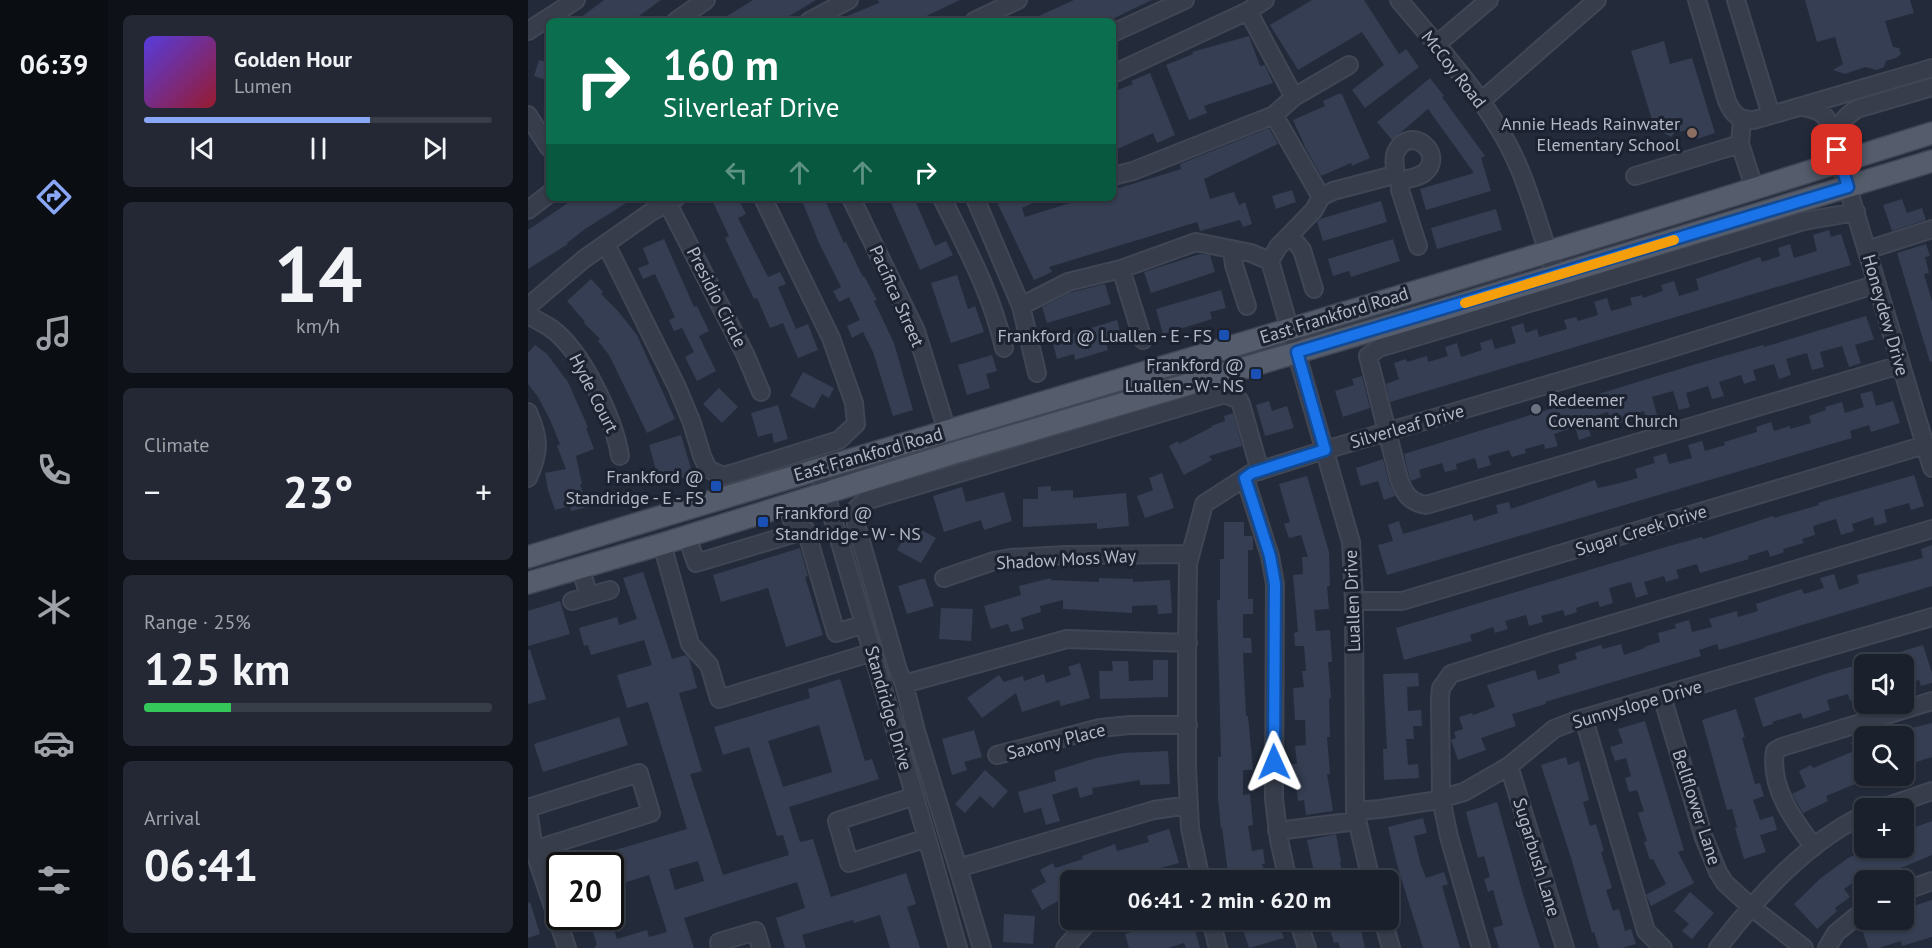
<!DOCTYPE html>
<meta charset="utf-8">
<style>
body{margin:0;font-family:"PT Sans",sans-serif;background:#232834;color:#f1f3f6;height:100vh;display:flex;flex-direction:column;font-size:22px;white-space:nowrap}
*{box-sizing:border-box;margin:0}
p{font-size:20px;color:#9fa3a9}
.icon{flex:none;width:33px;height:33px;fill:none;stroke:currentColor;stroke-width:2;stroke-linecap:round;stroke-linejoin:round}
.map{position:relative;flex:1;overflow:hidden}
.drawer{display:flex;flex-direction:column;gap:15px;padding:15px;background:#0e1218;width:420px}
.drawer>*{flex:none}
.banner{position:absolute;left:18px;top:18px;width:570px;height:183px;border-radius:9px;box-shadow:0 2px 4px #0004,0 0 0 2px #383e48;background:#0b6e4f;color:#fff;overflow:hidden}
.fabs{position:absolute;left:1326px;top:654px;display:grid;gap:12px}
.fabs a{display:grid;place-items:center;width:60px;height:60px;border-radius:9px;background:#1a202c;box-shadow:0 2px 4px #0004,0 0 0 2px #383e48;font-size:30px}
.speed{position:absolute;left:18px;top:852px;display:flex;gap:12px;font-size:30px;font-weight:700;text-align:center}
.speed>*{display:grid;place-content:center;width:78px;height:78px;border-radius:50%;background:#1a202c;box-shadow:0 2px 4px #0004,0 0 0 2px #383e48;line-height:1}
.speed .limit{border:3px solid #111;border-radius:9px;background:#fff;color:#111}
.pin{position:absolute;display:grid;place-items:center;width:51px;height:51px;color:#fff;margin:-26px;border-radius:12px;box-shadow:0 3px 9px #0006}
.me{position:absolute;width:66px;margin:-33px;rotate:359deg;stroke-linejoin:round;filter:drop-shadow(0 0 4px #0008)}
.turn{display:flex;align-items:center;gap:21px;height:126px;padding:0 18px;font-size:27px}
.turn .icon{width:78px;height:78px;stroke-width:2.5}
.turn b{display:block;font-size:42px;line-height:51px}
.lanes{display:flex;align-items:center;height:57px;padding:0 18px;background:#0003;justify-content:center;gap:30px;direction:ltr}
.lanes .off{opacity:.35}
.big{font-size:45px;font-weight:700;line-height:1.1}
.drawer .card{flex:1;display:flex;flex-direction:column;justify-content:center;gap:9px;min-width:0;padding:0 21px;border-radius:9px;background:#232834}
.drawer .dial{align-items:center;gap:0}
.dial b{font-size:78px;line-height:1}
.song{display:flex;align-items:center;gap:18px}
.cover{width:72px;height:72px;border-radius:9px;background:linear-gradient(135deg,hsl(250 70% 55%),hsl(350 70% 35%))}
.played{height:6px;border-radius:3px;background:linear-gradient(90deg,#89a7f5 65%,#383e48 65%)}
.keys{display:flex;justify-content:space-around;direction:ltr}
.heat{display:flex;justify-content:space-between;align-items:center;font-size:33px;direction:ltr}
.charge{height:9px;border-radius:4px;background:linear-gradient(90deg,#34c759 25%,#383e48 0)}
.trip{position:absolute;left:532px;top:870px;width:339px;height:60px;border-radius:9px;background:#1a202c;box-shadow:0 2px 4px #0004,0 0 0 2px #383e48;font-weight:700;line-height:60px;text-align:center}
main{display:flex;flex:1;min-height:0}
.dock{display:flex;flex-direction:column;width:108px;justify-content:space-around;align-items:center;background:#0a0d12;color:#9fa3a9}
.dock .icon{width:42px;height:42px}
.dock .selected{color:#89a7f5}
.dock b{font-size:27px;color:#f1f3f6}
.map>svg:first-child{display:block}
.building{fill:#353e52;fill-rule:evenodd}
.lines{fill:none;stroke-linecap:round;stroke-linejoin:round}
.minor-casing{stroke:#404654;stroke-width:20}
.major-casing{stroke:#404654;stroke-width:24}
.minor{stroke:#373d4b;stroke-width:16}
.major{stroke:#555c6b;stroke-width:21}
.route-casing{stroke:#114b97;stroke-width:15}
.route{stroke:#1a73e8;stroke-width:10}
.slow{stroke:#f59e0b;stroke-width:10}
.education-dot{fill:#8d6e63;stroke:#1c2230;stroke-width:2}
.transit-dot{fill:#1a4fb4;stroke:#1c2230;stroke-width:2}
.worship-dot{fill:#6b7280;stroke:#1c2230;stroke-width:2}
.labels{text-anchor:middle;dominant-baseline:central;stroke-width:6;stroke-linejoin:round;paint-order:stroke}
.street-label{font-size:18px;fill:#b2b8c7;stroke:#1c2230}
.poi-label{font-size:18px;fill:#b2b8c7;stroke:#1c2230;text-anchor:end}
</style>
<main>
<nav class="dock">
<b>06:39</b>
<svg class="icon selected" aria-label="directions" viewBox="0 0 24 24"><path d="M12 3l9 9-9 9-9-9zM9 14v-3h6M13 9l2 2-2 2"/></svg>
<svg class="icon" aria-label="music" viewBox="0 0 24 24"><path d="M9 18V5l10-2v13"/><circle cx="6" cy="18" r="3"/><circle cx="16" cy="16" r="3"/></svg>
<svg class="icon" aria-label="phone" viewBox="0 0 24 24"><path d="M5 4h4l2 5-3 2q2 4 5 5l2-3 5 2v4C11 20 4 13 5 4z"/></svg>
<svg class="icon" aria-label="climate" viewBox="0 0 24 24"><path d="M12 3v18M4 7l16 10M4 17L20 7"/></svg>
<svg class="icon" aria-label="car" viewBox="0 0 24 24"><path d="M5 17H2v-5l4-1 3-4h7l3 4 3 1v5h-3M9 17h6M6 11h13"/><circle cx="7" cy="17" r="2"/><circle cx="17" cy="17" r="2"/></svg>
<svg class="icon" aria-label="filters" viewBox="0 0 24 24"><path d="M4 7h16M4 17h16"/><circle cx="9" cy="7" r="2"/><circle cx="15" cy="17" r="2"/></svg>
</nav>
<section class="drawer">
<div class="card">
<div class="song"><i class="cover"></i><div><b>Golden Hour</b><p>Lumen</p></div></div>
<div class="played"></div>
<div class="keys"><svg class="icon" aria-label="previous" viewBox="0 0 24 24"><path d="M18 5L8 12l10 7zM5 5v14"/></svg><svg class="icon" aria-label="pause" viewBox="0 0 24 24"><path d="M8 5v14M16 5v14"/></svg><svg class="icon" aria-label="next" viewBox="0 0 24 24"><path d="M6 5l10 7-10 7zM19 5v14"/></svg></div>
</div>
<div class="card dial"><b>14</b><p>km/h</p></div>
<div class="card"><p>Climate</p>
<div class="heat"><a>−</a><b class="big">23°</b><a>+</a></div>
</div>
<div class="card"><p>Range · 25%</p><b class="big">125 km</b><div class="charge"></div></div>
<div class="card"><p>Arrival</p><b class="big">06:41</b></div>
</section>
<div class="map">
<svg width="1404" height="948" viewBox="0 0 1404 948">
<rect width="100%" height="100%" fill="#232b3b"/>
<path class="building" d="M76,0H133L104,21H48Z
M225,0H288L253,21H191Z
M350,0H432L388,21H307L351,3Z
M546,0H624L580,21H500Z
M784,0H836L871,54L878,49L891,67L837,108L824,90L856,65L834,32L770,70L742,25Z
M1277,0H1382L1386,13L1357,21L1365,47L1371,48L1373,54L1368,58L1358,61L1356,67L1349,70L1337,67L1317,74L1305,70L1315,64L1307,37L1289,42Z
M721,36L732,66L737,65L745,83L676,106L679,113L661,120L638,65L665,54L664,52Z
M1136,41L1142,64L1164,58L1187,133L1169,139L1165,128L1145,134L1144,137L1123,127L1125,123L1103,51Z
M11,60L21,63V81L6,76Z
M622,73L647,135L629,143L625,133L585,151V92L605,84L603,81Z
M902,78L916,96L914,97L957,156L953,158L963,191L898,210L892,189L946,173L900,109L864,140L849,122Z
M810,94H814L842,158L824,166L823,163L793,176L778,149L765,120L797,106L795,101Z
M741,128L750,144L676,179L682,199L706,192L711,205L717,202L724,224L715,227L712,220L672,231L669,222L521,267L524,272L506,280L467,198H515L494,208L497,217L558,198H585V190L653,169L652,164Z
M764,190L768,202L748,209L744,196Z
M47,198H106L57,229L39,243L40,244L0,269V230Z
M183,198H210L218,214L210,218L240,277L252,272L258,284L250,287L268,329L280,324L290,350L270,358L255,323L242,328L229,298L226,299L197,238L201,236Z
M273,198H296L316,243L318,242L335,277L336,276L349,300L346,301L366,343L385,410L365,416L345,352L335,332L324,338L319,326L332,320L321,297L311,302L305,291L313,287L291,243Z
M361,198H386L407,246L418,241L425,255L392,270Z
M1374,199L1379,213L1394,208L1398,220L1364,231L1355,205Z
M853,201L859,222L795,241L789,222L792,219Z
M968,209L974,230L909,249L903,228Z
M1301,230L1303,237L1313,234L1323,265L862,402L858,384L871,379L866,363L878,359L879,362L899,356L900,362L920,356L917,347L929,343L933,357L954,350L952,343L964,339L967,349L988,343L983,327L995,323L998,333L1009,329L1011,337L1039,329L1036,320L1048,317L1050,321L1070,315L1066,302L1079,298L1083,311L1104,305L1102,298L1114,295L1115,298L1135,291L1133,285L1146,281L1151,296L1171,290L1168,279L1232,257L1234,262L1252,256L1250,248L1262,244L1266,258L1289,251L1285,235Z
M136,239L166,307L169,306L181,331L171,336L188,371L169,381L157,357L166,352L154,328L146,331L141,320L147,317L127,274L115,279L110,268L121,264L115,248Z
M865,239L872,261L823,277L821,271L805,276L800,259Z
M1398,244L1402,256L1397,257L1401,273L1396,274L1404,301V361L1402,362L1369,253Z
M672,254L682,255L687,272L623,293L616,272Z
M429,275L440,309L447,306L456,332L423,343L403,283Z
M63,279L75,292L73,294L90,311L109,335L147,419L119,433L81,355L70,341L72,339L56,323L57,322L39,301Z
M577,284L583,304L519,323L514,307L541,293Z
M693,290L698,308L682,312L684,319L635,334L628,309Z
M1338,316L1346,339L1327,345L1333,363L1321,367L1314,346L1292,352L1296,367L1284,370L1279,353L1258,359L1263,375L1251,379L1246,364L1225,370L1228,380L1216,384L1213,375L1191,382L1196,396L1184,399L1180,386L1158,393L1162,407L1151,410L1145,391L1124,397L1129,415L1118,418L1116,411L1097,417L1099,421L1084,426L1080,412L1057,419L1063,436L1051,440L1047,427L1026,434L1030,446L1017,449L1016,444L997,449L998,453L984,457L981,450L960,456L963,465L950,469L947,458L928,464L929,469L917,472L914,463L891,470L893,477L883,481L881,476L876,454L1168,364L1235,345L1236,347Z
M589,320L594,339L578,344L580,350L547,360L546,354L529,359L524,340Z
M7,345L19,354L40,382L60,427L58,428L66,449L48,456L54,484H52L59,507L43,511L42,506L27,510L20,490L17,473L38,469L29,446L32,444L22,420L10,397L0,384V353Z
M464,355L469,371L458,374L462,388L439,395L430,365Z
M275,372L306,388L301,398L294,394L286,409L262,396Z
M834,376L842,408L815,417L807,391L826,385L824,379Z
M191,388L210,407L194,423L175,404Z
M1344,391L1348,406L1365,401L1372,423L1343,432L1341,425L1322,431L1324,438L859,575L850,545L865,541L860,525L871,521L875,534L944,514L946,521L970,513L968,505L981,502L983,509L1067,480L1070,488L1088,484L1110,478L1107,469L1127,463L1125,457L1138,453L1141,464L1164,458L1160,445L1174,441L1177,451L1197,445L1196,442L1229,432L1228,427L1243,422L1246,431L1262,426V429L1283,423L1281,416L1298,410L1297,407L1314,402L1317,413L1336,407L1332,394Z
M741,401L744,411L759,406L766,428L737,436L728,405Z
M250,405L260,439L246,443L244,433L230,437L223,413Z
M705,413L714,446L681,456L684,460L656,475L641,446L650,441L651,444L684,427L683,426L697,421L696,416Z
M153,435L165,475L132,485L121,445Z
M855,459L861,483L867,496L856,500L850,481L833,486L828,468Z
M634,473L646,508L617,518L609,496L625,490L621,478Z
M1386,475L1396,506L1383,510L1381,503L1356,510L1359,522L1347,526L1345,517L1324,524L1326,531L1313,535L1308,519L1285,526L1287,535L1274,539L1276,543L1255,549L1256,552L1242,557L1240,550L1220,556L1221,559L1172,573L1169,564L1148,570L1151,578L1138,582L1136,576L1116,582L1120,594L1108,598L1103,582L1081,588L1085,603L1072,607L1070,601L1048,608L1049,612L1037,616L1035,610L1013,616L1015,622L1001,626L998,615L977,621L980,629L967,633L965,627L942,635L944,641L876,660L868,628L1141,546L1174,537L1175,539L1245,516L1246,518L1291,505L1290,503Z
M779,476L801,552L802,586H799L801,609L786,610L788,631L802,630L804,662H800L803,698L801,699L802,737H799L802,774H799L805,811L778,815L776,800L770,801L767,777L760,778L759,764H769L767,746L778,745L777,720H767L765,688L776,687L774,671H778L776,646H767L766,633L770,632L765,575L775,574L774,557H780L773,535L761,538L756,524L762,522L751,484Z
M523,486V491L545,490V498L598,493L601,526L569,529V523L495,527V499H510V487Z
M434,487L438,502L476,492L484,521L456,530L453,520L416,532L405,496Z
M696,522H716V536H724L725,538V550H720V599H725V614H715V638H723L724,653H715L718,716H720L725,770H715V795L722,794L725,825L720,826L724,851L735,849L737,864H734L739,880H701L694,828L693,829L690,798V757H693L689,600H692V559H696Z
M383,524L408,538L393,563L369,550Z
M1404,545V586L1191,650L1189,644L1171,650L1173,656L1017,702L1018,704L984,714L988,726L953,738L958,750L930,760L923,740L928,738L926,732L935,729L931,717L944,713L945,715L967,707L959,685L1007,670L1010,680L1032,673L1030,665L1049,659L1047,653L1073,645L1075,649L1093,644L1096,655L1117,648L1116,647L1132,642L1130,633L1148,628L1147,624L1161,620L1164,632L1184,627L1181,619L1209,611L1210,617L1230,611L1228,604L1255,595L1274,589L1276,594L1296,588L1292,578L1306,574L1311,590L1331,583L1329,575L1395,558L1393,549Z
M272,548L280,576L277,577L295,635L258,647L240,588L193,602L185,575Z
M115,572L144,659L158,655L161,658L169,688L151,693L174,771L162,774L195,875L261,855L255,835L249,836L221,747L195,755L186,727L282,698L280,689L312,679L337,761L344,759L351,779L261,807L272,842L285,839L303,897L378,873L388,904L379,907L392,948H362L352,915L326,923L325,920L274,935L278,948H257L248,918L277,908L269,882L156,918L166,948H67V946L69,945L60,916H82L89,939L119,930L121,937L139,932L121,875L89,885L83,866H44L42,857L61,851L63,857L159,829L120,702L99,708L89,675L124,665L116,640L63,655L60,645L56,646L51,628L89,617L91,625L109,619L95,578ZM291,725L304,772L255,787L240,741ZM170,861L176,881L147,890L141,869Z
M523,578V580L571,582V578L605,579V582L642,580L644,613L630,614L629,605L604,606V613L535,609V600L512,606L513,612L493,618L496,629L483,632L480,624L463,629L456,606L493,595L491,586Z
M393,579H397L406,606L379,614L370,586Z
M32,601L42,634L0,646V611Z
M413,608L445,609L443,641L411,639Z
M1395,645L1404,673V683L1393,686L1391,680L1377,684L1376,664H1340L1339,662Z
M0,650H2L18,699L0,704Z
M625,660H640V697L572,699L571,671H585L584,661H600L601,681L625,680Z
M552,663L562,698L533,706L531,700L494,712L488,693L454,718L439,698L471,675L476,682L495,676L496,681L516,674L518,683L543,675L540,667Z
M1336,663V696L1322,701L1320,694L1299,700L1302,710L1275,719L1273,713L1244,722L1245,724L1235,727L1226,698L1297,674Z
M890,673L891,686L879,687L880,711L893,710L894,726H885L886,739H878L880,765L890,764L891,778L856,780L855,749H859L855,674Z
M1208,709L1217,737L1214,738L1227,784L1232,783L1236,796L1225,800L1232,820L1245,816L1249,830L1232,835L1238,852L1216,859L1207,828L1209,827L1204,809L1199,810L1174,720Z
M91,717L100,745L15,772L6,744Z
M1117,721L1156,850L1150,852L1166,883L1123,906L1118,895L1138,884L1125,859L1122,860L1116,842L1119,841L1110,813L1116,811L1109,790L1101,792L1097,778L1103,776L1098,758L1087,761L1082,747L1095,743L1090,729Z
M1404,723V757L1376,766V730Z
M446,730L454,757L436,762L439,770L424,775L414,739Z
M1336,737V772L1328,775L1332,782L1298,796L1300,801L1275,813L1264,794L1278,787L1271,771L1283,765L1285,768L1326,751L1323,742Z
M640,751L642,784L612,785V780L564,788L565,794L552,798L549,787L524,795L532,821L518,825L513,808L496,813L490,792L528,781L526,771L568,758L595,753Z
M1038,757L1040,765L1051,761L1061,800L1055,802L1062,826L1068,824L1076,851L1073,852L1084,888L1078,890L1085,911L1091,909L1097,931L1103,929L1108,944L1094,948H1071L1066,932L1064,933L1044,861L1013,765Z
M457,770L480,791L465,808L452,796L437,813L427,804Z
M969,802L996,898L1012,948H971L965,928L975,925L965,890L960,892L956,879L962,877L956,856L950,858L938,812Z
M895,818L899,833L886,836L892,862L898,878L916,872L920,884L914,886L932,948H895L870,868L860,827Z
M1404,821V855L1363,872L1365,875L1355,880H1337L1335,876L1316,889L1322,897L1307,908L1309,911L1289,929L1266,904L1293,878L1320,858L1341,848H1376V831Z
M641,829L651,863L589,880H534L541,895L514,910L503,890L518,882L512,870L525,863L527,868L555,859L554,856L587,844L589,851L621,842L619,836Z
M808,834L813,862L812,863L817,880H790L785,868L779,840Z
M1162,892L1186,913L1164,939L1154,931L1161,924L1146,911Z
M1404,900V937L1374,946L1373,941L1351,948H1340L1333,926L1335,925L1351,920H1376V909Z
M2,902L12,934L0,938V903Z
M476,914L507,916L505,944L475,942Z
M646,920H664L672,948H658L656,943L640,948H601L597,934Z
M712,920H737L740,928L751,924L756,938L721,948Z
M799,920H831L837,948H812L810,942L806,943Z"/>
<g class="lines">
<defs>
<path id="minor" d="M871,0C912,49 963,104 989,163C1005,199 1014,238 1028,275
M1169,0L1199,101C1205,115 1211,120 1226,120L1404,68
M1208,0L1243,115
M720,11L766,97
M148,21L178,0
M281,21L321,0
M446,21L490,0
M0,31L48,0
M585,33L657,0
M908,45L961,0
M585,74L720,11L737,0
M1404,87L1329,109C1316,117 1311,125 1305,138L1404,468
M952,102L1069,0
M1274,107C1297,110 1300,117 1305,138
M0,115L21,148
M746,115L793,197
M1212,144L1226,187
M866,175C869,167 864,160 868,152C882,123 919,154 896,173C889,178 881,178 873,181
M585,176L605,171L746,115L766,97L821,65
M1107,176L1212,144L1214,120
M873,181L872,190L890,246
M137,198L217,354L233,392
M323,198L388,331L419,431
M414,198C438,247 464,294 476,348
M447,198L493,306L509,373
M0,210L21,194
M1328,212L1276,221L851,348L840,356L871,479C876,494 882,502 898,505L1372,365
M762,235L774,250L786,289
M78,244L149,387L164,423L174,456L180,469L195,476L206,473L311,440L328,424L326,403L303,338L235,198
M704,249L706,265L719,306
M1339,250L1404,229
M742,261L823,542L826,601L827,811L843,880
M593,269L615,340
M493,306L540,282L593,269L668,242L723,253L742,261L750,247L786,210L793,197L805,191L866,175L873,181
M0,310L3,304L56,259L123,212L148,198
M0,315C8,320 17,324 24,329C55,352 86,419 92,456
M0,412C12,439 12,451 0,478
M290,468L399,838L430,948
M717,478L742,556L747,584L746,799L751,840L760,880
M259,504L268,533
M159,536L168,563L278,530L308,633L336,624
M134,544L162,644L181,665L191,699L345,652
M52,567L61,596L82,590
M416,578L466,561L482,558L539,555L662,554
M44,601L61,596
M826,601H874L1397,445
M660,643L539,639L376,684L388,731L430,868L626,810L661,805
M376,684L370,670L328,524L329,508L337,501L697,394L711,400L713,404L732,471
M1134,696L1176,838L1190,872L1197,883L1223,907L1276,948
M1056,719L1118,931L1135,948
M469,755L572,728L602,725H660
M981,766L1037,948
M387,796L309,821L321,863L399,838
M0,808L111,773L123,813L6,850
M1354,808L1404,791
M0,810L6,850L39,948
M827,811L852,809L904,801L936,792L981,766L1026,729L1049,720L1404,617
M749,831L829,821
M1286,847C1266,821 1241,787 1247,751L1254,747L1404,701
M430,868L454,948
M673,880L662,828L659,768V654L660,564L676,504L724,473L797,450L1121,355L1349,284
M1376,891L1404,881
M683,920L690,948
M770,920L779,948
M855,920L863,948
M192,948L191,942L228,931L233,948
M537,948L562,920
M953,948L921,837L913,799L912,698L913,688L923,674L1023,642L1404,529
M1190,948C1228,898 1278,842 1336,815
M1299,948L1308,933L1336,910"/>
<path id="major" d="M0,557C467,414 938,281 1404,133
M0,583L134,544L426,453L907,312L1404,161"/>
</defs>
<use href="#minor" class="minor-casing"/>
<use href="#major" class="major-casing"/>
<use href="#minor" class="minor"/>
<use href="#major" class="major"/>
</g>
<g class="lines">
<defs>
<path id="route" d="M746,762L747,584L742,556L717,478L724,473L797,450L769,352L1320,187L1309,150"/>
</defs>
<use href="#route" class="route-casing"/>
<use href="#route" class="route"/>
<path class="slow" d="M937,303L1146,240"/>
</g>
<circle class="education-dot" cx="1164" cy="133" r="6"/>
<g class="transit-dot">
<rect x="690" y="329" width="12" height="12" rx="3"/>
<rect x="722" y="368" width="12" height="12" rx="3"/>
<rect x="182" y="480" width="12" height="12" rx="3"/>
<rect x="229" y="516" width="12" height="12" rx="3"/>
</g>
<circle class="worship-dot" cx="1008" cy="409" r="6"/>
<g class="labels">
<g class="street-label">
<text transform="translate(926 69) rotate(52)">McCoy Road</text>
<text transform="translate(369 296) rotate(66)">Pacifica Street</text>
<text transform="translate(189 297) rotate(63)">Presidio Circle</text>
<text transform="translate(806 315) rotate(-17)">East Frankford Road</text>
<text transform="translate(1358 315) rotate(74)">Honeydew Drive</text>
<text transform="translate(66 393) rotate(63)">Hyde Court</text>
<text transform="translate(879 426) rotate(-16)">Silverleaf Drive</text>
<text transform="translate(340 454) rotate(-16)">East Frankford Road</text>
<text transform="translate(1113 530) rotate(-17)">Sugar Creek Drive</text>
<text transform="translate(538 559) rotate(-3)">Shadow Moss Way</text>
<text transform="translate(824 601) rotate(-92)">Luallen Drive</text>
<text transform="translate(1109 704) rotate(-16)">Sunnyslope Drive</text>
<text transform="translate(361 708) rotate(74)">Standridge Drive</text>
<text transform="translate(528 741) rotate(-14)">Saxony Place</text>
<text transform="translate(1169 807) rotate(72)">Bellflower Lane</text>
<text transform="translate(1009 857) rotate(73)">Sugarbush Lane</text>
</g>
<g class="poi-label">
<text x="1152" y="123">Annie Heads Rainwater<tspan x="1152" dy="21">Elementary School</tspan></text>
<text x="684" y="335">Frankford @ Luallen - E - FS</text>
<text x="716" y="364">Frankford @<tspan x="716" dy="21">Luallen - W - NS</tspan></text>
<text x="1020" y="399" text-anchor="start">Redeemer<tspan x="1020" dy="21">Covenant Church</tspan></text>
<text x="176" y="476">Frankford @<tspan x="176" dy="21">Standridge - E - FS</tspan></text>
<text x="247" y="512" text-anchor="start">Frankford @<tspan x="247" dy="21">Standridge - W - NS</tspan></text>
</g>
</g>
</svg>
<div class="fabs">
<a><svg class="icon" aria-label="sound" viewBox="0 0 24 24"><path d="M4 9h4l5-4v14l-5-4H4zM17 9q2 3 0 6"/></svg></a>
<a><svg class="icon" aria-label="search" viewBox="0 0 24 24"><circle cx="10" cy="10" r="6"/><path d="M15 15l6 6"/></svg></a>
<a>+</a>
<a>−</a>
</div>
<div class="speed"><div class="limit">20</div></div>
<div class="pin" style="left:1309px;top:150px;background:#d93025"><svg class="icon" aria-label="arrive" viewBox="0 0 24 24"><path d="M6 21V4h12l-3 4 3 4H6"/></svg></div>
<svg class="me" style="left:746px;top:762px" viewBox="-20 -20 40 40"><path d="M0-17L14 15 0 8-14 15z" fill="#1a73e8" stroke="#fff" stroke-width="4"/></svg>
<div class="trip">06:41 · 2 min · 620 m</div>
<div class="banner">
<div class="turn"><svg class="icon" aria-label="right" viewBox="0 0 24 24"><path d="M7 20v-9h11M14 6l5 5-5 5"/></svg><div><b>160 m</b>Silverleaf Drive</div></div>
<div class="lanes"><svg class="icon off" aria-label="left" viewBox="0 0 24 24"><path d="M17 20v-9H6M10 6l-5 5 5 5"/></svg><svg class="icon off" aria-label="ahead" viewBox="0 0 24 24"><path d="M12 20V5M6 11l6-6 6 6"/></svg><svg class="icon off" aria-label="ahead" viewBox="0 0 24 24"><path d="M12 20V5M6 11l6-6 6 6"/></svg><svg class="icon" aria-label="right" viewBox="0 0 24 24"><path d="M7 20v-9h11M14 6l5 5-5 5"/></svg></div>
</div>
</div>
</main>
